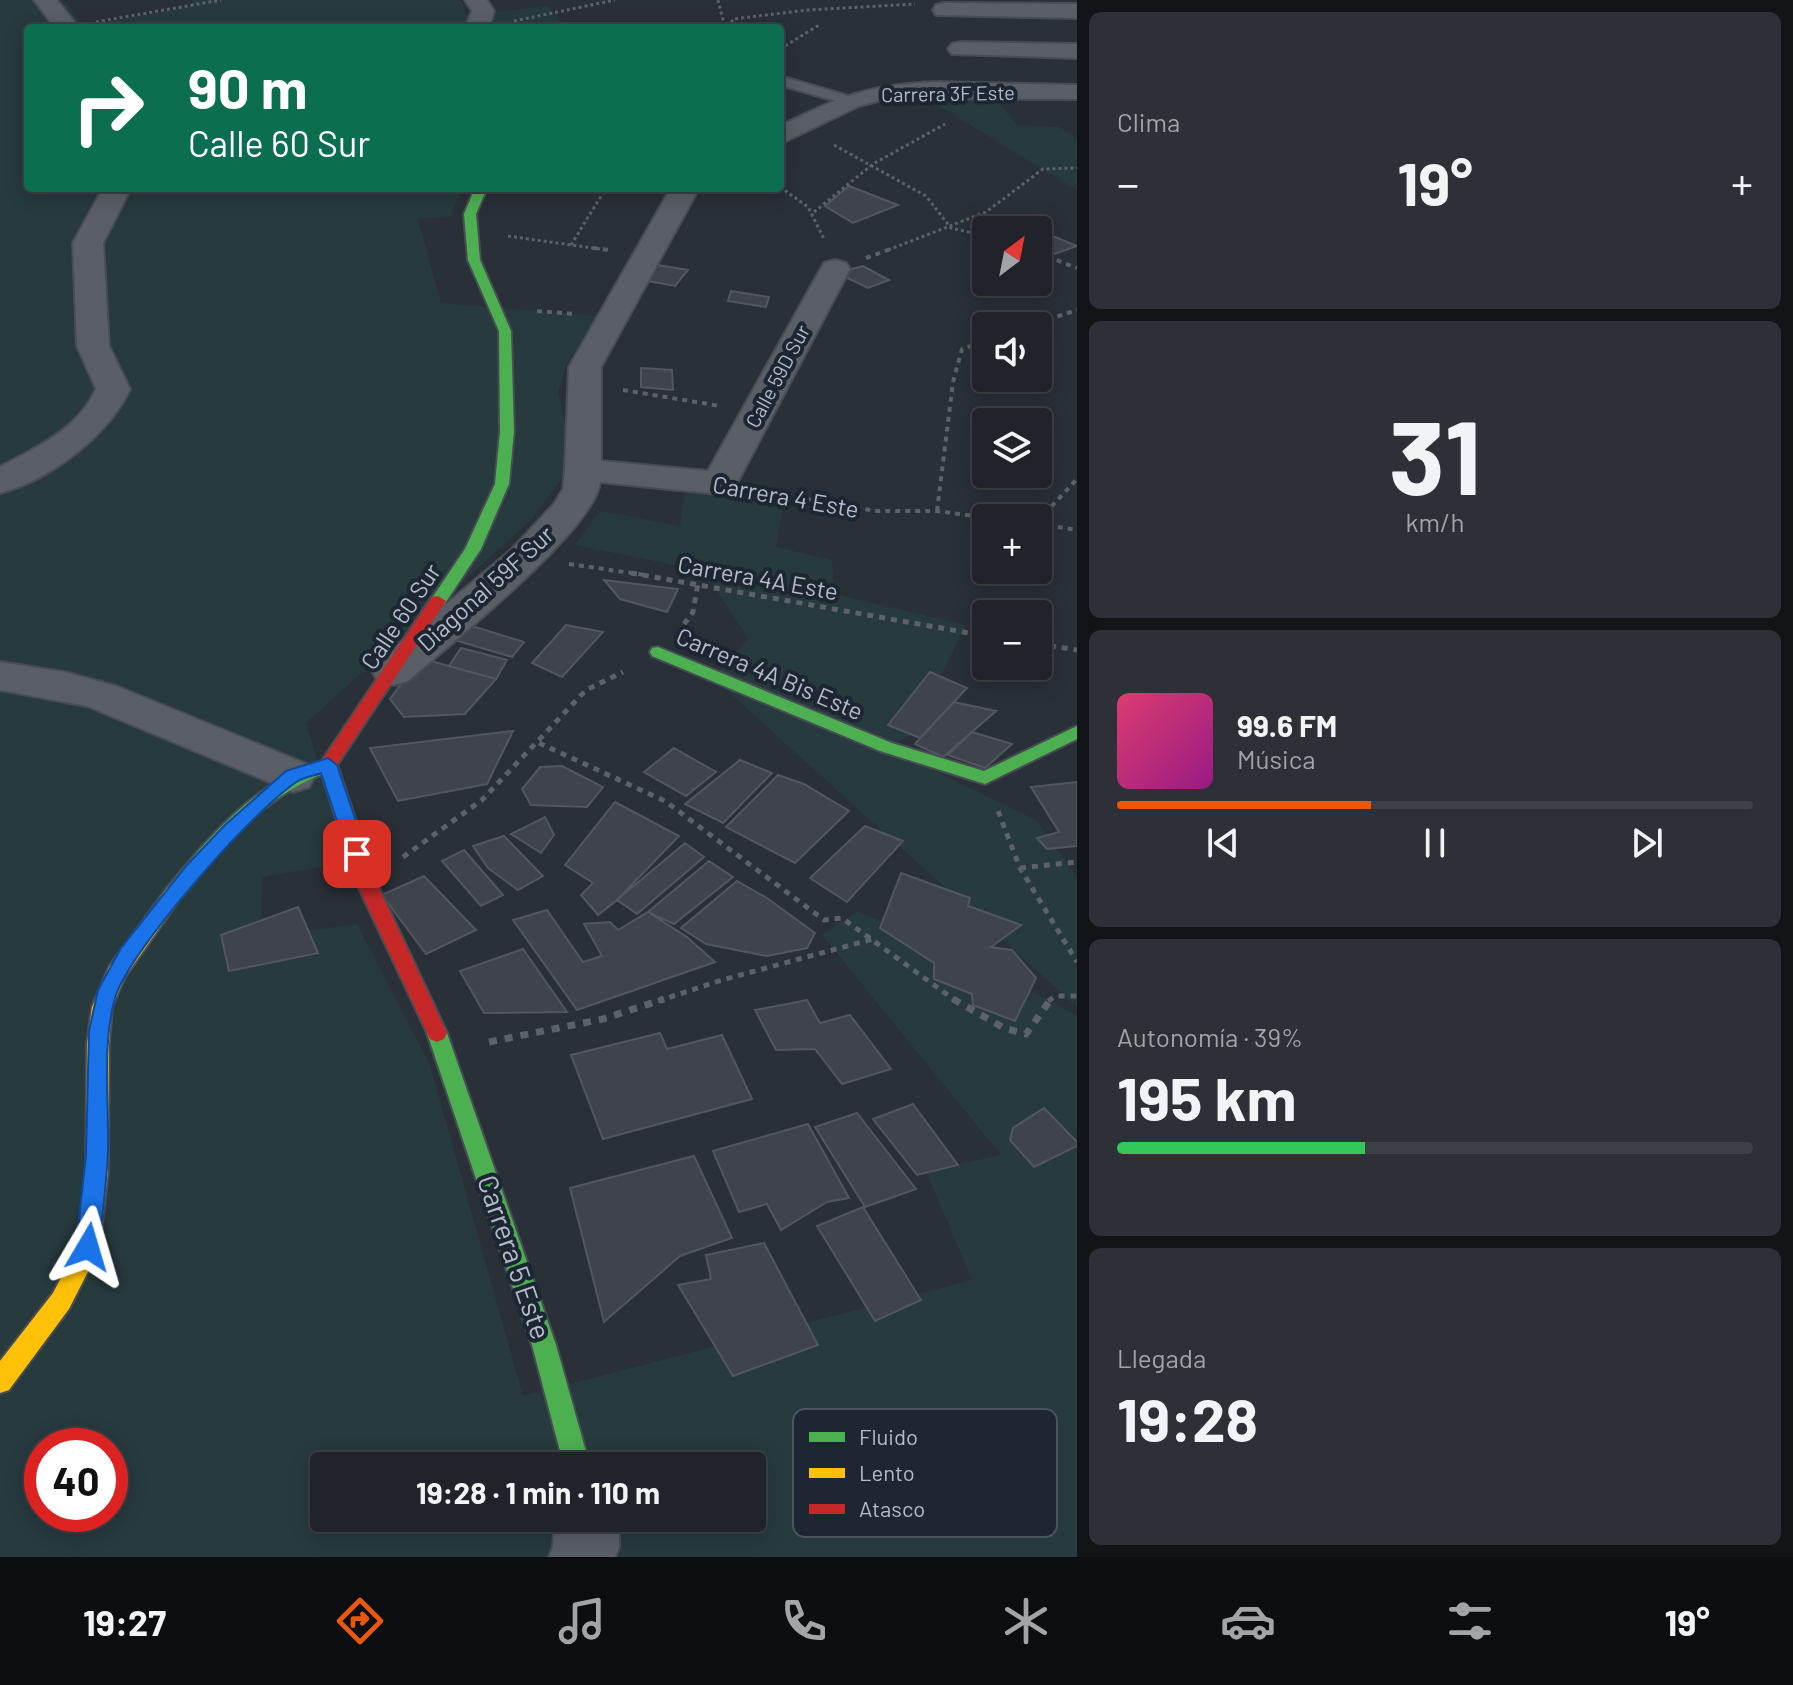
<!DOCTYPE html>
<html lang="es">
<meta charset="utf-8">
<style>
body{margin:0;font-family:Barlow,sans-serif;background:#2d3036;color:#f1f3f6;height:100vh;display:flex;flex-direction:column;font-size:30px;white-space:nowrap}
*{box-sizing:border-box;margin:0}
p{font-size:26px;color:#a2a4a8}
.icon{flex:none;width:44px;height:44px;fill:none;stroke:currentColor;stroke-width:2;stroke-linecap:round;stroke-linejoin:round}
.map{position:relative;flex:1;overflow:hidden}
.side{display:flex;flex-direction:column;gap:12px;padding:12px;background:#121417;width:716px}
.side>*{flex:none}
.hud{position:absolute;left:24px;top:24px;width:760px;height:168px;border-radius:8px;box-shadow:0 4px 20px #0003,0 0 0 2px #3d4147;background:#0b6e4f;color:#fff;overflow:hidden}
.needle{width:52px;rotate:32deg}
.buttons{position:absolute;left:972px;top:216px;display:grid;gap:16px}
.buttons a{display:grid;place-items:center;width:80px;height:80px;border-radius:8px;background:#20242a;box-shadow:0 4px 20px #0003,0 0 0 2px #3d4147;font-size:40px}
.speed{position:absolute;left:24px;top:1428px;display:flex;gap:16px;font-size:40px;font-weight:700;text-align:center}
.speed>*{display:grid;place-content:center;width:104px;height:104px;border-radius:50%;background:#20242a;box-shadow:0 4px 20px #0003,0 0 0 2px #3d4147;line-height:1}
.speed .limit{border:12px solid #d22;background:#fff;color:#111}
.pin{position:absolute;display:grid;place-items:center;width:68px;height:68px;color:#fff;margin:-34px;border-radius:16px;box-shadow:0 4px 12px #0006}
.me{position:absolute;width:88px;margin:-44px;rotate:7deg;stroke-linejoin:round;filter:drop-shadow(0 0 6px #0008)}
.turn{display:flex;align-items:center;gap:28px;height:168px;padding:0 32px;font-size:36px}
.turn .icon{width:104px;height:104px;stroke-width:2.5}
.turn b{display:block;font-size:56px;line-height:68px}
.big{font-size:60px;font-weight:700;line-height:1.1}
.side .card{flex:1;display:flex;flex-direction:column;justify-content:center;gap:12px;min-width:0;padding:0 28px;border-radius:12px;background:#2d3036}
.side .dial{align-items:center;gap:0}
.dial b{font-size:104px;line-height:1}
.song{display:flex;align-items:center;gap:24px}
.cover{width:96px;height:96px;border-radius:12px;background:linear-gradient(135deg,hsl(340 70% 55%),hsl(310 70% 35%))}
.played{height:8px;border-radius:4px;background:linear-gradient(90deg,#ea580c 40%,#3d4147 40%)}
.keys{display:flex;justify-content:space-around;direction:ltr}
.heat{display:flex;justify-content:space-between;align-items:center;font-size:44px;direction:ltr}
.charge{height:12px;border-radius:6px;background:linear-gradient(90deg,#34c759 39%,#3d4147 0)}
.trip{position:absolute;left:310px;top:1452px;width:456px;height:80px;border-radius:8px;background:#20242a;box-shadow:0 4px 20px #0003,0 0 0 2px #3d4147;font-weight:700;line-height:80px;text-align:center}
.tab-bar{display:flex;height:128px;justify-content:space-around;align-items:center;background:#0d0e11;color:#a2a4a8}
.tab-bar .icon{width:56px;height:56px}
.tab-bar .active{color:#ea580c}
.tab-bar b{font-size:36px;color:#f1f3f6}
main{display:flex;flex:1;min-height:0}
.map>svg:first-child{display:block}
.green{fill:#273a3e;fill-rule:evenodd}
.building{fill:#3f444c;stroke:#52575f;stroke-width:2}
.lines{fill:none;stroke-linecap:round;stroke-linejoin:round}
.lane-casing{stroke:#484c55;stroke-width:4}
.street-casing{stroke:#484c55;stroke-width:4}
.fast-casing{stroke:#484c55;stroke-width:4}
.slow-casing{stroke:#484c55;stroke-width:4}
.jam-casing{stroke:#484c55;stroke-width:4}
.path-far3{stroke:#5c6268;stroke-width:3;stroke-dasharray:3 3;stroke-linecap:butt}
.path-far2{stroke:#5c6268;stroke-width:4;stroke-dasharray:5 5;stroke-linecap:butt}
.path-far1{stroke:#5c6268;stroke-width:5;stroke-dasharray:6 6;stroke-linecap:butt}
.path{stroke:#5c6268;stroke-width:7;stroke-dasharray:8 8;stroke-linecap:butt}
.lane{fill:#5a5e66;fill-rule:evenodd}
.street{fill:#5a5e66;fill-rule:evenodd}
.fast{fill:#4caf50;fill-rule:evenodd}
.slow{fill:#ffc107;fill-rule:evenodd}
.jam{fill:#c62828;fill-rule:evenodd}
.route{fill:#1a73e8;stroke:#114b97;stroke-width:2}
.labels{text-anchor:middle;dominant-baseline:central;stroke-width:8;stroke-linejoin:round;paint-order:stroke}
.far-street-label{font-size:20px;fill:#b4bcc9;stroke:#1d2633}
.street-label{font-size:24px;fill:#b4bcc9;stroke:#1d2633}
.near-street-label{font-size:28px;fill:#b4bcc9;stroke:#1d2633}
.key{fill:#1d2633;stroke:#4a5360;stroke-width:2}
.key-label{font-size:22px;fill:#b4bcc9}
</style>
<main>
<div class="map">
<svg width="1077" height="1557" viewBox="0 0 1077 1557">
<rect width="100%" height="100%" fill="#2a3038"/>
<path class="green" d="M0,0H64L84,26L193,6L192,0H459L463,3L466,15L548,6L566,28H28V188H461L452,216L418,219L441,303L598,316L569,359L558,391L569,440L563,477L530,521L306,723L348,862L262,877L261,937L357,924L430,1065L523,1396L972,1280L926,1171L1001,1155L822,935L857,911L967,956L1077,1016V1557H0ZM42,1446H110V1514H42ZM324,1466H752V1518H324Z
M988,90L1017,125L1059,127L1077,138V190L929,100Z
M684,490L783,507L776,547L832,560L834,594L966,625L912,734L887,748L1036,820L1077,877V1007L713,678L748,638L704,571L575,545L600,511L680,526Z"/>
<path class="building" d="M849,186L898,205L853,223L825,206Z
M1048,234L1077,246L1049,256L1038,250V238Z
M646,263L688,270L675,286L642,280Z
M863,266L889,280L868,288L837,273Z
M731,291L769,297L766,307L728,301Z
M641,368L672,370L673,390L641,387Z
M604,580L678,589L667,612L620,599Z
M456,621L524,642L512,657L444,637Z
M566,625L603,632L562,677L532,663Z
M461,648L507,660L496,679L449,666Z
M420,658L496,679L465,714L404,717L390,699Z
M930,672L967,688L920,738L888,725Z
M954,702L996,711L943,757L915,744Z
M513,731L487,784L398,801L370,748Z
M972,732L1012,744L985,768L948,755Z
M674,748L716,772L686,796L644,772Z
M740,760L772,773L723,823L685,804Z
M562,766L603,787L587,807L531,805L522,789L540,767Z
M778,775L804,784L849,811L795,863L726,827Z
M1077,782V846L1047,849L1037,838L1059,832L1031,787Z
M615,802L679,836L617,900L598,915L581,895L593,883L565,865Z
M545,817L554,835L541,853L511,834Z
M865,826L903,841L847,902L810,878Z
M504,836L543,876L518,890L488,868L473,846Z
M685,843L704,857L637,914L617,900Z
M464,850L503,895L481,906L442,861Z
M709,861L733,877L674,924L648,912Z
M901,873L970,898L968,906L1021,925L991,947L1012,950L1036,978L1015,1021L973,1005L972,994L934,979V963L880,928Z
M424,876L476,930L426,954L382,895Z
M737,881L767,898L815,933L807,948L767,956L706,944L681,928Z
M298,907L318,953L229,971L221,935Z
M547,910L583,962L602,956L584,924L610,922L618,930L648,912L687,937L715,962L577,1010L513,920Z
M523,949L567,1012L484,1013L460,971Z
M807,1000L820,1023L850,1015L891,1069L842,1084L815,1049L776,1050L755,1010Z
M660,1033L667,1049L722,1035L752,1099L603,1139L571,1055Z
M913,1104L958,1165L917,1175L873,1119Z
M1044,1108L1077,1142V1146L1034,1167L1010,1140L1013,1128Z
M857,1113L916,1189L865,1207L815,1127Z
M808,1124L849,1198L827,1202L781,1230L767,1204L739,1212L713,1151Z
M694,1156L732,1238L680,1256L604,1322L570,1188Z
M863,1207L921,1300L875,1321L817,1226Z
M764,1243L818,1345L733,1376L678,1285L711,1279L706,1255Z"/>
<g class="lines">
<defs>
<path id="lane" d="M780,76L855,98L857,101L850,105L780,85Z"/>
<path id="street" d="M34,0H57L79,28H55Z
M465,0H487L494,11L489,28H465L472,11Z
M944,3L1077,4V18L936,15L933,10L936,5Z
M960,42L1077,44V58L952,54L948,49L952,44Z
M934,82L1077,85V99L889,98L859,106L780,144V126C839,97 867,85 934,82Z
M103,188H131L103,243L109,346L130,389C109,435 49,481 0,493V467C37,447 78,429 96,389L77,346L73,243Z
M671,188H699L601,367V461L708,471L824,263L835,260L846,263L850,269L737,483L732,491L719,494L600,482C595,530 447,646 408,681L393,685L378,681L372,671L378,661L511,550L554,504L563,489L565,470L569,367Z
M0,662L64,672L116,686L309,765L315,776L309,787L293,792L87,706L0,690Z
M555,1518H619V1548L615,1557H549L553,1547Z"/>
<path id="fast" d="M475,188H487L476,214L480,260L511,331L514,431L509,484L481,549L444,605L438,606L430,601L465,549L495,484L500,431L499,331L468,260L464,214Z
M658,647L892,743L984,771L1077,726V739L985,784L880,751L652,656L650,652L652,648Z
M328,759L334,760L337,765L334,770C267,792 224,844 181,898H167L164,893L167,888C213,832 257,780 328,759Z
M437,1024L444,1027L447,1033L556,1345L590,1466H564L532,1345L427,1033L430,1027Z"/>
<path id="slow" d="M174,886L181,888L184,893L125,977L112,1007L109,1044L108,1172L99,1250L69,1309L9,1390L0,1393V1361L53,1293L76,1249L86,1172L87,1044L92,1007L109,967L167,888Z"/>
<path id="jam" d="M438,596L446,601L337,765L377,884L447,1033L444,1039L437,1042L430,1039L357,884L319,765L432,597Z"/>
</defs>
<use href="#lane" class="lane-casing"/>
<use href="#street" class="street-casing"/>
<use href="#fast" class="fast-casing"/>
<use href="#slow" class="slow-casing"/>
<use href="#jam" class="jam-casing"/>
<path class="path-far3" d="M718,0L725,28
M514,21L615,0
M96,22L221,0
M729,28L733,19L808,10L915,4
M780,49L819,25
M834,145L926,196L951,228L986,236
M780,187L808,207L824,239
M814,212L873,164L945,124
M508,236L607,250
M571,245L606,188
M888,250L986,212L1043,169L1077,168"/>
<path class="path-far2" d="M593,248L609,250
M1038,253L1077,268
M866,258L893,248
M537,311L574,314
M1029,326L1077,310
M623,390L720,406
M757,490L875,511H937L989,518
M937,511L953,382L962,349L986,341
M1038,521L1077,479
M1038,524L1077,530
M569,564L645,575"/>
<path class="path-far1" d="M631,573L986,636
M684,624L693,612L698,583
M1038,644L1077,650
M539,743L665,801L824,920L842,918L956,1001
M998,811L1020,868L1077,962
M403,857L482,800L586,690L623,672
M1020,868L1077,862
M658,1001L722,980L873,939
M1048,1001L1056,996H1077"/>
<path class="path" d="M953,999L1004,1028L1026,1034L1051,999
M489,1042L603,1019L664,999"/>
<use href="#lane" class="lane"/>
<use href="#street" class="street"/>
<use href="#fast" class="fast"/>
<use href="#slow" class="slow"/>
<use href="#jam" class="jam"/>
</g>
<path class="route" d="M328,758L337,765L367,854L364,859L357,861L348,854L321,773C314,776 305,777 298,781C255,808 129,950 115,998C102,1043 109,1103 108,1150C107,1182 102,1215 99,1247L96,1255L88,1258L79,1255L76,1247L86,1155L89,1031L98,990L121,948L187,865L225,825L286,771Z"/>
<g class="labels">
<g class="far-street-label">
<text transform="translate(948 93) rotate(-1)">Carrera 3F Este</text>
<text transform="translate(777 376) rotate(-62)">Calle 59D Sur</text>
</g>
<g class="street-label">
<text transform="translate(786 496) rotate(10)">Carrera 4 Este</text>
<text transform="translate(758 577) rotate(10)">Carrera 4A Este</text>
<text transform="translate(485 588) rotate(-42)">Diagonal 59F Sur</text>
<text transform="translate(400 616) rotate(-56)">Calle 60 Sur</text>
<text transform="translate(770 673) rotate(23)">Carrera 4A Bis Este</text>
</g>
<g class="near-street-label">
<text transform="translate(515 1257) rotate(71)">Carrera 5 Este</text>
</g>
</g>
<rect x="793" y="1409" width="264" height="128" rx="12" class="key"/>
<rect x="809" y="1432" width="36" height="10" fill="#4caf50"/>
<rect x="809" y="1468" width="36" height="10" fill="#ffc107"/>
<rect x="809" y="1504" width="36" height="10" fill="#c62828"/>
<g class="key-label">
<text x="859" y="1445">Fluido</text>
<text x="859" y="1481">Lento</text>
<text x="859" y="1517">Atasco</text>
</g>
</svg>
<div class="buttons">
<a><svg class="needle" viewBox="-14 -14 28 28"><path d="M0-13l5 13h-10z" fill="#e53935"/><path d="M0 13l5-13h-10z" fill="#a2a4a8"/></svg></a>
<a><svg class="icon" aria-label="sound" viewBox="0 0 24 24"><path d="M4 9h4l5-4v14l-5-4H4zM17 9q2 3 0 6"/></svg></a>
<a><svg class="icon" aria-label="layers" viewBox="0 0 24 24"><path d="M12 4l9 5-9 5-9-5zM3 14l9 5 9-5"/></svg></a>
<a>+</a>
<a>−</a>
</div>
<div class="speed"><div class="limit">40</div></div>
<div class="pin" style="left:357px;top:854px;background:#d93025"><svg class="icon" aria-label="arrive" viewBox="0 0 24 24"><path d="M6 21V4h12l-3 4 3 4H6"/></svg></div>
<svg class="me" style="left:88px;top:1247px" viewBox="-20 -20 40 40"><path d="M0-17L14 15 0 8-14 15z" fill="#1a73e8" stroke="#fff" stroke-width="4"/></svg>
<div class="trip">19:28 · 1 min · 110 m</div>
<div class="hud">
<div class="turn"><svg class="icon" aria-label="right" viewBox="0 0 24 24"><path d="M7 20v-9h11M14 6l5 5-5 5"/></svg><div><b>90 m</b>Calle 60 Sur</div></div>
</div>
</div>
<section class="side">
<div class="card"><p>Clima</p>
<div class="heat"><a>−</a><b class="big">19°</b><a>+</a></div>
</div>
<div class="card dial"><b>31</b><p>km/h</p></div>
<div class="card">
<div class="song"><i class="cover"></i><div><b>99.6 FM</b><p>Música</p></div></div>
<div class="played"></div>
<div class="keys"><svg class="icon" aria-label="previous" viewBox="0 0 24 24"><path d="M18 5L8 12l10 7zM5 5v14"/></svg><svg class="icon" aria-label="pause" viewBox="0 0 24 24"><path d="M8 5v14M16 5v14"/></svg><svg class="icon" aria-label="next" viewBox="0 0 24 24"><path d="M6 5l10 7-10 7zM19 5v14"/></svg></div>
</div>
<div class="card"><p>Autonomía · 39%</p><b class="big">195 km</b><div class="charge"></div></div>
<div class="card"><p>Llegada</p><b class="big">19:28</b></div>
</section>
</main>
<nav class="tab-bar">
<b>19:27</b>
<svg class="icon active" aria-label="directions" viewBox="0 0 24 24"><path d="M12 3l9 9-9 9-9-9zM9 14v-3h6M13 9l2 2-2 2"/></svg>
<svg class="icon" aria-label="music" viewBox="0 0 24 24"><path d="M9 18V5l10-2v13"/><circle cx="6" cy="18" r="3"/><circle cx="16" cy="16" r="3"/></svg>
<svg class="icon" aria-label="phone" viewBox="0 0 24 24"><path d="M5 4h4l2 5-3 2q2 4 5 5l2-3 5 2v4C11 20 4 13 5 4z"/></svg>
<svg class="icon" aria-label="climate" viewBox="0 0 24 24"><path d="M12 3v18M4 7l16 10M4 17L20 7"/></svg>
<svg class="icon" aria-label="car" viewBox="0 0 24 24"><path d="M5 17H2v-5l4-1 3-4h7l3 4 3 1v5h-3M9 17h6M6 11h13"/><circle cx="7" cy="17" r="2"/><circle cx="17" cy="17" r="2"/></svg>
<svg class="icon" aria-label="filters" viewBox="0 0 24 24"><path d="M4 7h16M4 17h16"/><circle cx="9" cy="7" r="2"/><circle cx="15" cy="17" r="2"/></svg>
<b>19°</b>
</nav>
